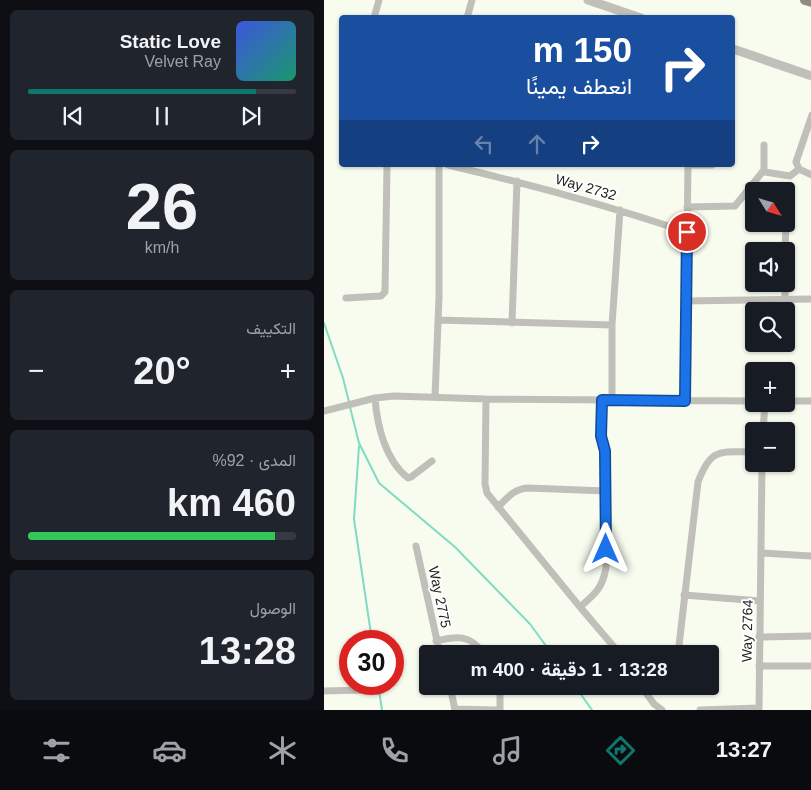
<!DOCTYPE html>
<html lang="ar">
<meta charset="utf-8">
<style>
body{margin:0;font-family:Arial,Vazirmatn,sans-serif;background:#20242c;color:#f1f3f6;direction:rtl;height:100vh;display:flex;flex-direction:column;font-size:19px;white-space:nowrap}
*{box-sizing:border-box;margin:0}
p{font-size:16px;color:#9ea1a6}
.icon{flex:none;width:28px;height:28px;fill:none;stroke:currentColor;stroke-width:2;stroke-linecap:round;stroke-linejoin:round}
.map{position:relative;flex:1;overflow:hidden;direction:ltr}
.details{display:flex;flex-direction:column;gap:10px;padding:10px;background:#0d0f14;width:324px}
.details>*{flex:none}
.banner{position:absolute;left:15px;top:15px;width:396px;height:152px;border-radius:5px;box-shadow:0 1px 4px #0004;direction:rtl;background:#1a4fa0;color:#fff;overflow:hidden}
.needle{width:32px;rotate:127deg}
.buttons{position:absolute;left:421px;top:182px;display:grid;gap:10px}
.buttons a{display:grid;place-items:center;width:50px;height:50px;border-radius:5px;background:#171b24;box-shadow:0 1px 4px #0004;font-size:25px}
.speed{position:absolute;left:15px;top:630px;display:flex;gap:10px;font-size:25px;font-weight:700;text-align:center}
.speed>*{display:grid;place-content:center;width:65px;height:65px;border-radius:50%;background:#171b24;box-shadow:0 1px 4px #0004;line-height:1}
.speed .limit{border:8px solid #d22;background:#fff;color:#111}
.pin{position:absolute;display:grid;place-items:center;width:42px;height:42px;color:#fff;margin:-21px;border:2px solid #fff;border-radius:50%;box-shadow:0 1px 5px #0007}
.me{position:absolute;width:55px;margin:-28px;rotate:0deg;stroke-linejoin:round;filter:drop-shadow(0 0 4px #0008)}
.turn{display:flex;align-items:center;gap:18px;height:105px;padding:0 20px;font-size:22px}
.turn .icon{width:65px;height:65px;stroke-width:2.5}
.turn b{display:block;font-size:35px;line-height:42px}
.lanes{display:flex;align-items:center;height:48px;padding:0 20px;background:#0003;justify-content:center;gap:25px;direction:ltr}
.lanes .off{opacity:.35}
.big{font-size:38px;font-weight:700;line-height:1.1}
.details .widget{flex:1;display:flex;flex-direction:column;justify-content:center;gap:8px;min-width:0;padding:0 18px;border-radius:8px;background:#20242c}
.details .dial{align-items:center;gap:0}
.dial b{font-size:65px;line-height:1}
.song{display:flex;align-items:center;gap:15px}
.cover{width:60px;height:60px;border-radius:8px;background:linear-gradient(135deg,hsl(230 70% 55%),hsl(160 70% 35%))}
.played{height:5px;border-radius:2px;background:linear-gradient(90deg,#0f766e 85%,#363941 85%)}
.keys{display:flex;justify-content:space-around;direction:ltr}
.heat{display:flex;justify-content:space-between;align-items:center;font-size:28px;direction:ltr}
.charge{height:8px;border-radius:4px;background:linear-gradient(90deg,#34c759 92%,#363941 0)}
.trip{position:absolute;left:95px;top:645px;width:300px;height:50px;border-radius:5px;background:#171b24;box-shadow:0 1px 4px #0004;font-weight:700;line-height:50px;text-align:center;direction:rtl}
.menu{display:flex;height:80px;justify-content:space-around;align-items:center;background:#090b0e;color:#9ea1a6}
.menu .icon{width:35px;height:35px}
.menu .selected{color:#0f766e}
.menu b{font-size:22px;color:#f1f3f6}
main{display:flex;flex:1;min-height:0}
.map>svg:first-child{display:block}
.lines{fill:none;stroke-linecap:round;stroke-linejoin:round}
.stream{stroke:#81dbc4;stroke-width:2}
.minor{stroke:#c0bfb9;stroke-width:7}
.tertiary{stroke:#c0bfb9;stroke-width:9}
.primary{stroke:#8f8d83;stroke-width:10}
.route-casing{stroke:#114b97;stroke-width:12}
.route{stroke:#1a73e8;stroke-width:9}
.labels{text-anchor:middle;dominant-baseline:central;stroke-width:4;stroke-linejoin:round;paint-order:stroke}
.street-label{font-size:14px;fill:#20221d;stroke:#fff}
</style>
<main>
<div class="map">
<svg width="488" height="710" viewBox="0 0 488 710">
<rect width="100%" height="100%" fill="#f7fcef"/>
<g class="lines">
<path class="stream" d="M0,323L19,378L25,402
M26,407L35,443L55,483L131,547L206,624L228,654
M35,446L30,519L48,641
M54,684L58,710
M251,686L268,710"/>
<path class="minor" d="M50,18L55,0
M143,18L148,0
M440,145V170L441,172L466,176L475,169
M124,165C205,184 284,206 363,232
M364,165H388
M475,169L472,162L488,115
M475,169L488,175
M363,207L411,206L440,170
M461,251L462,224
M22,298L57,296L61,292L63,165
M461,299V284
M361,301L488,299
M114,320L288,325
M188,323L193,181
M111,397L115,297V165
M51,398C53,425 61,460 84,478L87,477L108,461
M162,399L161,484L163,493L256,607L296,654
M288,401V325L296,210
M361,401L364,165
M462,401H488
M0,411L51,398L70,396L162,399L430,401
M439,431L441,404
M174,507C184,497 190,489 204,488L282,491
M92,546L116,654
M437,553L488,556
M360,595L436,601
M256,607C271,594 278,589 282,568L281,451L277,436L278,400
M435,637L488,636
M112,641C133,636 146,634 160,654
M354,654L374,482C387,447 396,452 430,452
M435,666H488
M126,686L131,710
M176,686V710
M317,686L330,704L338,710
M0,691L40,690
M131,709L173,710
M376,710L435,708
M435,710L438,464"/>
<path class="tertiary" d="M264,0L317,18
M409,49L488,76"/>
<path class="primary" d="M481,0L488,2"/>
</g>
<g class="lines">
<defs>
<path id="route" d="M282,549L281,451L277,436L278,400L361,401L363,232"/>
</defs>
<use href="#route" class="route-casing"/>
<use href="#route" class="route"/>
</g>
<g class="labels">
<g class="street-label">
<text transform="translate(262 187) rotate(16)">Way 2732</text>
<text transform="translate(116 597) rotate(78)">Way 2775</text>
<text transform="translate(423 631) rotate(-89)">Way 2764</text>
</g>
</g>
</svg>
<div class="buttons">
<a><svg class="needle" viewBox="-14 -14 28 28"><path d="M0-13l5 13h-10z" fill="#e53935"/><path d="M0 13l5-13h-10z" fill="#9ea1a6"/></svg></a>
<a><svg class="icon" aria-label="sound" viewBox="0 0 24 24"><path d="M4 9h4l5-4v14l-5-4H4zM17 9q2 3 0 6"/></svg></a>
<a><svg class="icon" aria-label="search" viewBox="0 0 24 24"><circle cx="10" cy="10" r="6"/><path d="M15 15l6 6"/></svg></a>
<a>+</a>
<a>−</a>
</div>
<div class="speed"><div class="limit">30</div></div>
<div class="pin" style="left:363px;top:232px;background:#d93025"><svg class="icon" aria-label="arrive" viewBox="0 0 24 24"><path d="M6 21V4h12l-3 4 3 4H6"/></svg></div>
<svg class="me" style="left:282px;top:549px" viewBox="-20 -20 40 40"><path d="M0-17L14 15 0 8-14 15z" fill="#1a73e8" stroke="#fff" stroke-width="4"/></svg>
<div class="trip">13:28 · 1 دقيقة · 400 m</div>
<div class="banner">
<div class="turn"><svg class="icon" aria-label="right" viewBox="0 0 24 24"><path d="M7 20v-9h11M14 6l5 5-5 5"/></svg><div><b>150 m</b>انعطف يمينًا</div></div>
<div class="lanes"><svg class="icon off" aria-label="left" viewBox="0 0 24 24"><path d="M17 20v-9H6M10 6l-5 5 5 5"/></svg><svg class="icon off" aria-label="ahead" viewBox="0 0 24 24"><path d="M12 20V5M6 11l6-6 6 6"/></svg><svg class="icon" aria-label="right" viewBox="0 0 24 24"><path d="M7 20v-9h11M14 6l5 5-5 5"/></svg></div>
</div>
</div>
<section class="details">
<div class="widget">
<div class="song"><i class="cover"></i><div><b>Static Love</b><p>Velvet Ray</p></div></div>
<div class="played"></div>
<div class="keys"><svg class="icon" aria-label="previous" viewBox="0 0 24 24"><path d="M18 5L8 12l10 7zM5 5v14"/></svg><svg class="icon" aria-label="pause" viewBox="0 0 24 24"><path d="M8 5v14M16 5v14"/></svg><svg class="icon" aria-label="next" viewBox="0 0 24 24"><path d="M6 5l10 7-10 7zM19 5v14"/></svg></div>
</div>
<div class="widget dial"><b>26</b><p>km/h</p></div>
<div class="widget"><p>التكييف</p>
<div class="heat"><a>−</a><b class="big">20°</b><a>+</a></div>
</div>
<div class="widget"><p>المدى · 92%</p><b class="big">460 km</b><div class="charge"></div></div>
<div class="widget"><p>الوصول</p><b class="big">13:28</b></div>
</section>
</main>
<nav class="menu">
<b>13:27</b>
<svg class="icon selected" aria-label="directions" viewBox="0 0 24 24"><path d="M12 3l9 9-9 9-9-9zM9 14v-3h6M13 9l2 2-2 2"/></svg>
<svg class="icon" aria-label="music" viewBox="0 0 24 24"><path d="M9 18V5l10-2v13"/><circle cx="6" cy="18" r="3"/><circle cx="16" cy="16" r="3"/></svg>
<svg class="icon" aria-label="phone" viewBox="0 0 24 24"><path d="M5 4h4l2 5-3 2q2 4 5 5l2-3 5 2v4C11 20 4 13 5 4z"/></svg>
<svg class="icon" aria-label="climate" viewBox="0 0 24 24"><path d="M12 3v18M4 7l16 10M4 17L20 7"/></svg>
<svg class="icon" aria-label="car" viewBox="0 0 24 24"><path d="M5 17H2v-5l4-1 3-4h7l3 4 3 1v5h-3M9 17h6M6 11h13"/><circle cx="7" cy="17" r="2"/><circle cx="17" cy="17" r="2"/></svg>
<svg class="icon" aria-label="filters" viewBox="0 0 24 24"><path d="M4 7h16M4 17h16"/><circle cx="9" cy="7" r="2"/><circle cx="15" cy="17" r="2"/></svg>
</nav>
